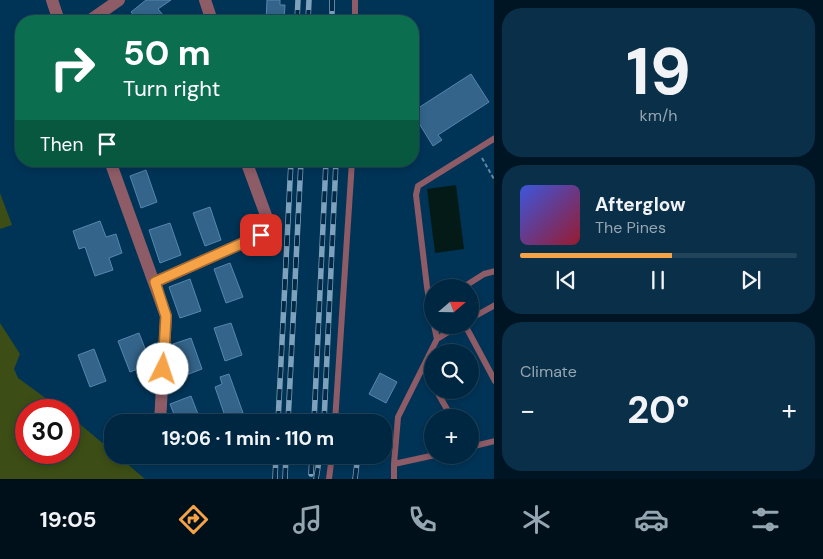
<!DOCTYPE html>
<meta charset="utf-8">
<style>
body{margin:0;font-family:"DM Sans",sans-serif;background:#0a2f48;color:#f1f3f6;height:100vh;display:flex;flex-direction:column;font-size:19px;white-space:nowrap}
*{box-sizing:border-box;margin:0}
p{font-size:16px;color:#95a5b1}
.icon{flex:none;width:28px;height:28px;fill:none;stroke:currentColor;stroke-width:2;stroke-linecap:round;stroke-linejoin:round}
.map{position:relative;flex:1;overflow:hidden}
.side{display:flex;flex-direction:column;gap:8px;padding:8px;background:#001524;width:329px}
.side>*{flex:none}
.top-card{position:absolute;left:15px;top:15px;width:404px;height:152px;border-radius:20px;box-shadow:0 2px 8px #0003,0 0 0 1px #22445a;background:#0b6e4f;color:#fff;overflow:hidden}
.needle{width:32px;rotate:70deg}
.fabs{position:absolute;left:424px;top:279px;display:grid;gap:10px}
.fabs a{display:grid;place-items:center;width:55px;height:55px;border-radius:50%;background:#002741;box-shadow:0 2px 8px #0003,0 0 0 1px #22445a;font-size:25px}
.speed{position:absolute;left:15px;top:399px;display:flex;gap:10px;font-size:25px;font-weight:700;text-align:center}
.speed>*{display:grid;place-content:center;width:65px;height:65px;border-radius:50%;background:#002741;box-shadow:0 2px 8px #0003,0 0 0 1px #22445a;line-height:1}
.speed .limit{border:8px solid #d22;background:#fff;color:#111}
.pin{position:absolute;display:grid;place-items:center;width:42px;height:42px;color:#fff;margin:-21px;border-radius:10px;box-shadow:0 2px 8px #0006}
.me{position:absolute;width:55px;margin:-28px;rotate:4deg;stroke-linejoin:round;filter:drop-shadow(0 0 4px #0008)}
.turn{display:flex;align-items:center;gap:18px;height:105px;padding:0 25px;font-size:22px}
.turn .icon{width:65px;height:65px;stroke-width:2.5}
.turn b{display:block;font-size:35px;line-height:42px}
.then{display:flex;align-items:center;height:48px;padding:0 25px;background:#0003;gap:10px;font-size:19px}
.big{font-size:38px;font-weight:700;line-height:1.1}
.side .card{flex:1;display:flex;flex-direction:column;justify-content:center;gap:8px;min-width:0;padding:0 18px;border-radius:20px;background:#0a2f48}
.side .dial{align-items:center;gap:0}
.dial b{font-size:65px;line-height:1}
.song{display:flex;align-items:center;gap:15px}
.cover{width:60px;height:60px;border-radius:8px;background:linear-gradient(135deg,hsl(230 70% 55%),hsl(350 70% 35%))}
.played{height:5px;border-radius:2px;background:linear-gradient(90deg,#f6a247 55%,#22445a 55%)}
.keys{display:flex;justify-content:space-around;direction:ltr}
.heat{display:flex;justify-content:space-between;align-items:center;font-size:28px;direction:ltr}
.trip{position:absolute;left:104px;top:414px;width:288px;height:50px;border-radius:20px;background:#002741;box-shadow:0 2px 8px #0003,0 0 0 1px #22445a;font-weight:700;line-height:50px;text-align:center}
.tabs{display:flex;height:80px;justify-content:space-around;align-items:center;background:#00101a;color:#95a5b1}
.tabs .icon{width:35px;height:35px}
.tabs .current{color:#f6a247}
.tabs b{font-size:22px;color:#f1f3f6}
main{display:flex;flex:1;min-height:0}
.map>svg:first-child{display:block}
.green{fill:#3c4e16}
.water{fill:#041a17}
.building{fill:#34648a;stroke:#5686af}
.lines{fill:none;stroke-linecap:round;stroke-linejoin:round}
.path{stroke:#6187a5;stroke-width:2;stroke-dasharray:4 2.5;stroke-linecap:butt}
.lane{stroke:#8e5c67;stroke-width:6}
.street{stroke:#8e5c67;stroke-width:12}
.rail-casing{stroke:#7ea1bc;stroke-width:5.5}
.rail{stroke:#032945;stroke-width:4;stroke-dasharray:11;stroke-linecap:butt}
.route-casing{stroke:#a0692e;stroke-width:12}
.route{stroke:#f6a247;stroke-width:9}
</style>
<main>
<div class="map">
<svg width="495" height="479" viewBox="0 0 495 479">
<rect width="100%" height="100%" fill="#003457"/>
<path class="green" d="M0,193L12,225L0,229Z
M0,323L20,354L14,369L18,378L62,410H26V452H69V415L112,451V455H117L145,479H0Z"/>
<path class="water" d="M456,185L464,249L435,253L427,189Z"/>
<path class="building" d="M146,0H171L158,9L168,21H138L131,12Z
M267,0H280V5H285L284,20L266,21Z
M471,74L489,102L438,135L442,140L433,146L412,112Z
M146,170L157,202L141,208L130,176Z
M210,207L221,240L205,246L193,213Z
M100,221L106,237L116,234L122,253L109,258L113,270L95,276L85,247L79,249L73,231Z
M170,223L181,255L160,263L149,230Z
M230,263L243,297L226,303L214,269Z
M190,279L201,311L180,318L169,287Z
M231,323L242,355L225,361L214,328Z
M139,333L151,364L130,372L118,341Z
M191,338L202,369L181,377L172,353L173,344Z
M94,349L106,381L90,387L78,355Z
M380,373L397,382L386,403L369,394Z
M229,374L243,413L226,419L215,387L222,384L220,377Z
M191,396L201,422H177L170,404Z"/>
<g class="lines">
<path class="path" d="M482,158L495,181"/>
<path class="lane" d="M355,0V21
M462,288L484,274L495,271
M432,317L427,287L416,195L418,186L495,138
M470,319L495,305
M465,325L495,381
M437,339L460,325
M423,367L432,383
M436,390L452,418
M335,422L352,161
M470,447L495,441
M394,464L398,417L437,339L434,325
M329,479L332,455
M394,479V464L435,455"/>
<path class="street" d="M52,0L59,21
M205,0L212,21
M89,21L119,0
M110,161L166,316L160,422
M155,282L261,235L267,218L246,161"/>
<defs>
<path id="rail" d="M332,0V21
M297,21L298,0
M308,21L309,0
M278,422L291,161
M288,422L301,161
M314,422L326,161
M324,422L336,161
M311,474L312,455
M275,479L276,455
M285,479L286,455
M316,479L320,455
M355,479L358,455"/>
</defs>
<use href="#rail" class="rail-casing"/>
<use href="#rail" class="rail"/>
</g>
<g class="lines">
<defs>
<path id="route" d="M163,369L166,316L155,282L261,235"/>
</defs>
<use href="#route" class="route-casing"/>
<use href="#route" class="route"/>
</g>
</svg>
<div class="fabs">
<a><svg class="needle" viewBox="-14 -14 28 28"><path d="M0-13l5 13h-10z" fill="#e53935"/><path d="M0 13l5-13h-10z" fill="#95a5b1"/></svg></a>
<a><svg class="icon" aria-label="search" viewBox="0 0 24 24"><circle cx="10" cy="10" r="6"/><path d="M15 15l6 6"/></svg></a>
<a>+</a>
</div>
<div class="speed"><div class="limit">30</div></div>
<div class="pin" style="left:261px;top:235px;background:#d93025"><svg class="icon" aria-label="arrive" viewBox="0 0 24 24"><path d="M6 21V4h12l-3 4 3 4H6"/></svg></div>
<svg class="me" style="left:163px;top:369px" viewBox="-20 -20 40 40"><circle r="19" fill="#fff"/><path d="M0-13L10 11 0 6-10 11z" fill="#f6a247"/></svg>
<div class="trip">19:06 · 1 min · 110 m</div>
<div class="top-card">
<div class="turn"><svg class="icon" aria-label="right" viewBox="0 0 24 24"><path d="M7 20v-9h11M14 6l5 5-5 5"/></svg><div><b>50 m</b>Turn right</div></div>
<div class="then">Then<svg class="icon" aria-label="arrive" viewBox="0 0 24 24"><path d="M6 21V4h12l-3 4 3 4H6"/></svg></div>
</div>
</div>
<section class="side">
<div class="card dial"><b>19</b><p>km/h</p></div>
<div class="card">
<div class="song"><i class="cover"></i><div><b>Afterglow</b><p>The Pines</p></div></div>
<div class="played"></div>
<div class="keys"><svg class="icon" aria-label="previous" viewBox="0 0 24 24"><path d="M18 5L8 12l10 7zM5 5v14"/></svg><svg class="icon" aria-label="pause" viewBox="0 0 24 24"><path d="M8 5v14M16 5v14"/></svg><svg class="icon" aria-label="next" viewBox="0 0 24 24"><path d="M6 5l10 7-10 7zM19 5v14"/></svg></div>
</div>
<div class="card"><p>Climate</p>
<div class="heat"><a>−</a><b class="big">20°</b><a>+</a></div>
</div>
</section>
</main>
<nav class="tabs">
<b>19:05</b>
<svg class="icon current" aria-label="directions" viewBox="0 0 24 24"><path d="M12 3l9 9-9 9-9-9zM9 14v-3h6M13 9l2 2-2 2"/></svg>
<svg class="icon" aria-label="music" viewBox="0 0 24 24"><path d="M9 18V5l10-2v13"/><circle cx="6" cy="18" r="3"/><circle cx="16" cy="16" r="3"/></svg>
<svg class="icon" aria-label="phone" viewBox="0 0 24 24"><path d="M5 4h4l2 5-3 2q2 4 5 5l2-3 5 2v4C11 20 4 13 5 4z"/></svg>
<svg class="icon" aria-label="climate" viewBox="0 0 24 24"><path d="M12 3v18M4 7l16 10M4 17L20 7"/></svg>
<svg class="icon" aria-label="car" viewBox="0 0 24 24"><path d="M5 17H2v-5l4-1 3-4h7l3 4 3 1v5h-3M9 17h6M6 11h13"/><circle cx="7" cy="17" r="2"/><circle cx="17" cy="17" r="2"/></svg>
<svg class="icon" aria-label="filters" viewBox="0 0 24 24"><path d="M4 7h16M4 17h16"/><circle cx="9" cy="7" r="2"/><circle cx="15" cy="17" r="2"/></svg>
</nav>
